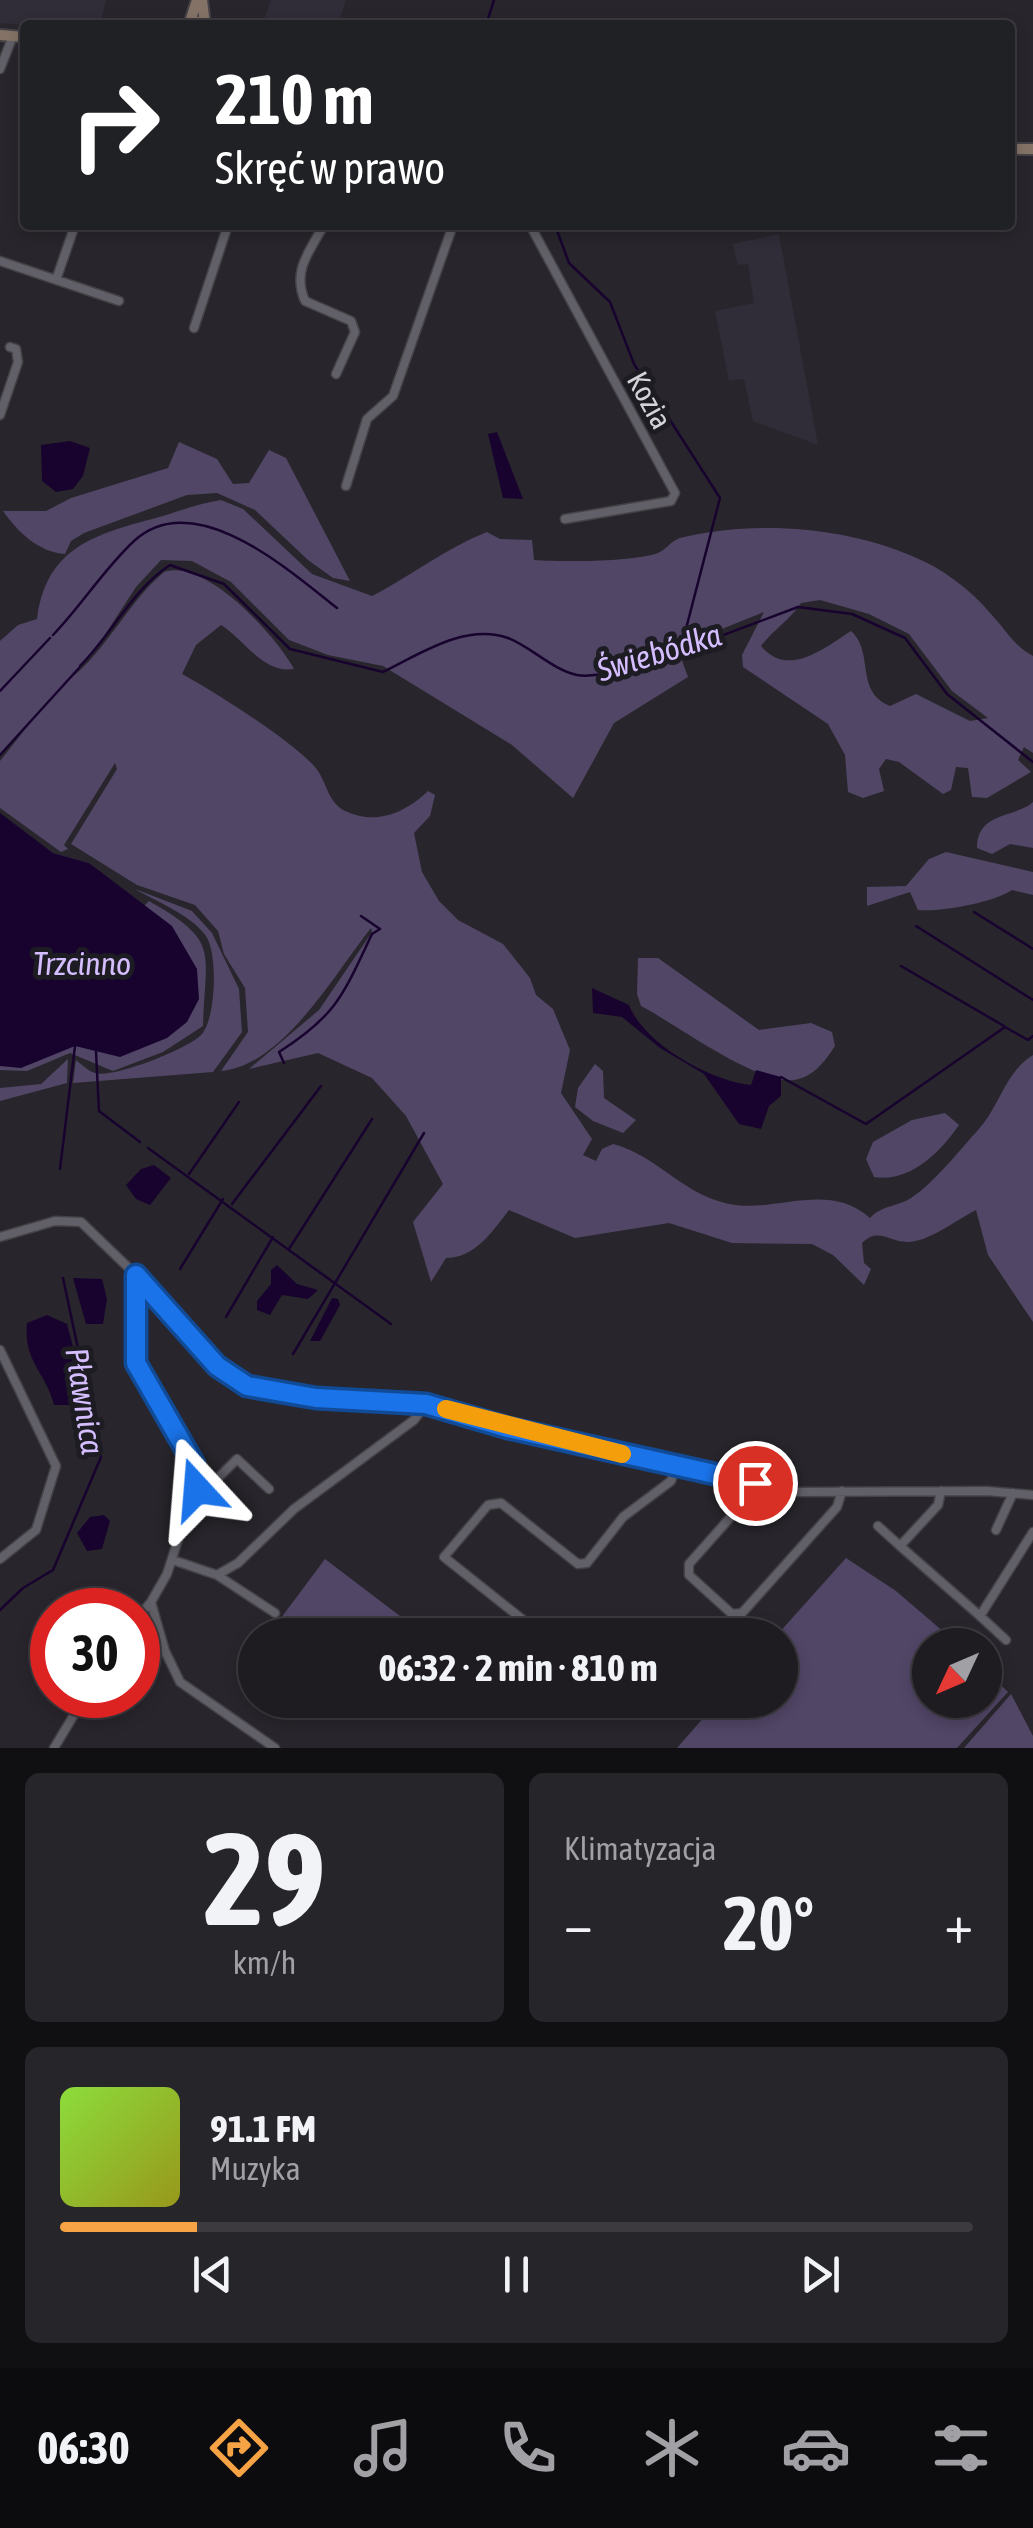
<!DOCTYPE html>
<html lang="pl">
<meta charset="utf-8">
<style>
body{margin:0;font-family:"Asap Condensed",sans-serif;background:#26252a;color:#f1f3f6;height:100vh;display:flex;flex-direction:column;font-size:38px;white-space:nowrap}
*{box-sizing:border-box;margin:0}
p{font-size:32px;color:#a1a1a5}
.icon{flex:none;width:55px;height:55px;fill:none;stroke:currentColor;stroke-width:2;stroke-linecap:round;stroke-linejoin:round}
.map{position:relative;height:1748px;overflow:hidden}
.details{display:flex;flex-direction:column;gap:25px;padding:25px;background:#100f12;flex:1}
.details>*{flex:none}
.banner{position:absolute;left:20px;top:20px;width:995px;height:210px;border-radius:10px;box-shadow:0 5px 15px #0003,0 0 0 2px #3c3a3f;background:#202124;color:#fff;overflow:hidden}
.needle{width:65px;rotate:226deg}
.tools{position:absolute;left:912px;top:1628px;display:grid;gap:20px}
.tools a{display:grid;place-items:center;width:90px;height:90px;border-radius:50%;background:#1e1c21;box-shadow:0 5px 15px #0003,0 0 0 2px #3c3a3f;font-size:50px}
.speed{position:absolute;left:30px;top:1588px;display:flex;gap:20px;font-size:50px;font-weight:700;text-align:center}
.speed>*{display:grid;place-content:center;width:130px;height:130px;border-radius:50%;background:#1e1c21;box-shadow:0 5px 15px #0003,0 0 0 2px #3c3a3f;line-height:1}
.speed .limit{border:15px solid #d22;background:#fff;color:#111}
.pin{position:absolute;display:grid;place-items:center;width:85px;height:85px;color:#fff;margin:-42px;border:5px solid #fff;border-radius:50%;box-shadow:0 2px 10px #0007}
.me{position:absolute;width:110px;margin:-55px;rotate:341deg;stroke-linejoin:round;filter:drop-shadow(0 0 8px #0008)}
.turn{display:flex;align-items:center;gap:35px;height:210px;padding:0 30px;font-size:45px}
.turn .icon{width:130px;height:130px;stroke-width:2.5}
.turn b{display:block;font-size:70px;line-height:85px}
.big{font-size:75px;font-weight:700;line-height:1.1}
.details .widget{flex:1;display:flex;flex-direction:column;justify-content:center;gap:15px;min-width:0;padding:0 35px;border-radius:15px;background:#26252a}
.details .dial{align-items:center;gap:0}
.dial b{font-size:130px;line-height:1}
.song{display:flex;align-items:center;gap:30px}
.cover{width:120px;height:120px;border-radius:15px;background:linear-gradient(135deg,hsl(90 70% 55%),hsl(60 70% 35%))}
.played{height:10px;border-radius:5px;background:linear-gradient(90deg,#f5a345 15%,#3c3a3f 15%)}
.keys{display:flex;justify-content:space-around;direction:ltr}
.heat{display:flex;justify-content:space-between;align-items:center;font-size:55px;direction:ltr}
.details .tiles{flex:1;display:grid;gap:25px;grid-template-columns:1fr 1fr}
.widget:last-child{grid-column:span 2}
.trip{position:absolute;left:238px;top:1618px;width:560px;height:100px;border-radius:50px;background:#1e1c21;box-shadow:0 5px 15px #0003,0 0 0 2px #3c3a3f;font-weight:700;line-height:100px;text-align:center}
.tabs{display:flex;height:160px;justify-content:space-around;align-items:center;background:#0c0b0d;color:#a1a1a5}
.tabs .icon{width:70px;height:70px}
.tabs .active{color:#f5a345}
.tabs b{font-size:45px;color:#f1f3f6}
.map>svg:first-child{display:block}
.built{fill:#302c38}
.green{fill:#514666;fill-rule:evenodd}
.water{fill:#18032f}
.lines{fill:none;stroke-linecap:round;stroke-linejoin:round}
.stream{stroke:#18032f;stroke-width:2.5}
.street-casing{stroke:#444247;stroke-width:11}
.secondary-casing{stroke:#444247;stroke-width:14}
.street{stroke:#615f67;stroke-width:8}
.secondary{stroke:#847266;stroke-width:10}
.route-casing{stroke:#114b97;stroke-width:25}
.route{stroke:#1a73e8;stroke-width:18}
.slow{stroke:#f59e0b;stroke-width:18}
.labels{text-anchor:middle;dominant-baseline:central;stroke-width:10;stroke-linejoin:round;paint-order:stroke}
.street-label{font-size:30px;fill:#d4d3d7;stroke:#1e1c23}
.water-label{font-size:32px;font-style:italic;fill:#d5beff;stroke:#1e1c23}
</style>
<div class="map">
<svg width="1033" height="1748" viewBox="0 0 1033 1748">
<rect width="100%" height="100%" fill="#28262c"/>
<path class="built" d="M0,0H106L100,25H25L0,23Z
M271,0H346L338,25H262Z
M779,234L818,445L753,421L744,379L729,381L715,311L754,303L748,264L738,265L732,244Z"/>
<path class="green" d="M179,442L217,459L233,484L249,483L269,450L286,458L350,581L333,578L308,560L255,510L217,493L187,495L84,533L71,541L65,554C38,552 18,532 3,511H46L71,498L168,468Z
M221,500L243,509L312,574L372,596C411,576 446,548 487,532L500,539L532,540L534,560C564,562 627,562 655,554C665,552 670,541 680,538C753,520 843,526 912,556C942,568 970,589 991,614C1006,630 1013,645 1033,656V753L1024,747L1018,760L1031,772L987,798L972,797L968,768L956,767L951,790L943,794L899,762L886,759L879,769L884,791L863,798L848,792L845,755L828,724L743,667L742,655L764,612L677,647L688,677L614,723L573,798L512,745L383,666L328,655L289,640L231,582L192,561L161,560L136,587L91,656L63,684C105,655 125,605 164,572C206,558 276,636 294,669C263,674 244,639 221,625L196,645L182,674C215,692 291,740 315,767C327,781 327,802 345,811C377,826 406,812 428,791L435,795L430,816L414,833L422,872L439,901L458,920L503,944L530,978L536,995L553,1009L570,1050L561,1093L592,1139L583,1155L596,1161L602,1149L613,1144C659,1156 685,1198 735,1205C780,1211 829,1182 870,1218C882,1205 897,1207 911,1198C935,1182 958,1152 978,1130C999,1108 1005,1072 1033,1055V1322L988,1255L976,1210C956,1220 929,1242 907,1242C889,1242 879,1227 862,1243L864,1263L871,1269L864,1285L833,1255L812,1244L732,1243L669,1223L575,1238L509,1210C492,1232 475,1258 446,1258L431,1282L413,1222L443,1184L406,1116L372,1078L318,1053L249,1069L319,1010L372,932L371,928C335,973 283,1066 221,1071L248,1032L245,988L224,954L218,931L195,905L137,885L71,844L117,769L115,763L64,845L68,849L61,852L0,808V761L30,723L0,755V641L18,625L37,619C46,550 91,535 152,519C175,513 196,504 221,500ZM820,600L869,614L909,634L952,691L988,718L970,721L916,694L890,706C854,691 875,653 851,631C823,649 788,678 761,646C773,630 790,620 801,603Z
M1033,802V848L1010,844L992,854L977,848C977,811 1016,818 1033,802Z
M39,843L53,853L89,863L143,907L149,901C221,942 205,950 203,1026L163,1052L113,1071L70,1053L27,1071L0,1070V1053L94,886Z
M946,852L1033,872V895L1012,890C992,903 941,912 918,910L910,892L867,906V887L906,886L929,859Z
M135,889L192,911L212,933L239,989L242,1032L213,1072L73,1083L76,1060C81,1064 88,1071 95,1073C113,1079 190,1048 202,1034C216,1017 218,954 206,936C190,914 157,902 135,889Z
M638,958H658L759,1030L811,1023L832,1032L835,1046C825,1061 814,1077 794,1080C755,1084 676,1024 641,1006L637,994Z
M68,1059L67,1083L0,1101V1088L41,1084Z
M595,1064L603,1071L604,1098L636,1120L623,1133L593,1121L575,1107L578,1088Z
M945,1113L959,1125C940,1153 909,1183 874,1177L866,1159L873,1142L912,1120Z
M846,1558L896,1591L959,1645H930V1700H985V1670L1008,1692L957,1748H677L719,1700H780L777,1635Z
M325,1559L417,1629L412,1635H303L281,1618Z
M1011,1694L1033,1736V1748H964Z"/>
<path class="water" d="M497,432L523,499L503,498L488,434Z
M70,441L90,448L83,476L73,489L56,492L42,481L41,445Z
M0,813L53,853L89,863L172,926L197,969L199,999L187,1022L167,1038L120,1057L75,1046L21,1068L0,1066Z
M592,988L629,1005C644,1044 711,1081 751,1085L756,1070L781,1077V1096L769,1106L761,1129L739,1124L704,1074L660,1048L622,1017L593,1013Z
M154,1165L171,1178L150,1205L136,1199L126,1185L141,1169Z
M277,1265L297,1284L318,1290L308,1299L282,1295L270,1315L257,1310V1301L271,1284V1270Z
M73,1278L102,1279L107,1299L103,1324H86Z
M332,1298L338,1299L340,1305L320,1341H310Z
M47,1315L67,1324L91,1415L82,1417L70,1405H54C46,1372 23,1362 27,1323Z
M104,1515L110,1521L102,1549L87,1551L77,1533L90,1517Z"/>
<g class="lines">
<path class="stream" d="M486,25L494,0
M555,225L569,263L610,302L634,364L720,498L681,648
M53,635C81,606 104,569 134,541C195,485 291,572 337,608
M80,666C112,634 132,590 170,565L224,584L290,649L383,672C420,654 465,623 508,638C531,647 553,670 577,675C594,678 621,670 638,667L798,607L852,614L905,638L947,694L1033,762
M0,691L50,638
M0,755L79,668
M974,912L1033,949
M916,926L1033,1000
M901,966L1004,1026
M96,1052L99,1111L140,1142
M284,1063L279,1052C337,1015 343,995 372,934L380,929L361,916
M781,1077L866,1124L1005,1027L1028,1040L1033,1036
M148,1148L391,1324
M60,1169L75,1046
M189,1174L239,1102
M232,1204L321,1086
M289,1249L372,1119
M180,1269L223,1199
M226,1317L273,1237
M293,1354L424,1133
M0,1610L23,1588L53,1570L101,1457L63,1278"/>
<defs>
<path id="street" d="M0,69L13,36
M324,225C309,252 292,271 305,301L351,321L355,332L336,374
M530,225L675,493L671,501L565,519
M0,261L119,301
M56,280L75,225
M194,328L228,225
M0,415L18,362L16,349L10,347
M346,486L367,419L393,396L453,225
M0,1237L55,1221L81,1222L136,1275L133,1316L136,1363L198,1478L167,1574L151,1602L165,1651L180,1682L275,1748
M136,1275L217,1366L253,1387L316,1398L427,1403L508,1428L798,1492L987,1491L1033,1495
M0,1350L56,1466L36,1530L0,1559
M755,1483L752,1493L689,1564V1575L732,1614L742,1613L837,1507L842,1491
M197,1484L214,1482L237,1459L269,1489
M941,1491L938,1505L900,1546L980,1616
M878,1526L900,1546
M996,1530L1013,1493
M173,1560L217,1575L238,1563L294,1509L414,1420L427,1403
M217,1575L275,1613
M138,1617L151,1602
M542,1635L444,1557L488,1505L501,1503L578,1564L587,1563L623,1517L671,1481L676,1466
M1006,1640L980,1616L1033,1532
M54,1748L86,1695"/>
<path id="secondary" d="M202,0L205,24
M190,22L197,0
M184,25L194,21L206,25
M0,35L25,37
M1010,149H1033"/>
</defs>
<use href="#street" class="street-casing"/>
<use href="#secondary" class="secondary-casing"/>
<use href="#street" class="street"/>
<use href="#secondary" class="secondary"/>
</g>
<g class="lines">
<defs>
<path id="route" d="M197,1489L194,1464L136,1363V1275L217,1366L247,1386L316,1398L426,1404L508,1428L755,1483"/>
</defs>
<use href="#route" class="route-casing"/>
<use href="#route" class="route"/>
<path class="slow" d="M446,1409L622,1454"/>
</g>
<g class="labels">
<g class="street-label">
<text transform="translate(650 400) rotate(61)">Kozia</text>
</g>
<g class="water-label">
<text transform="translate(659 652) rotate(-17)">Świebódka</text>
<text x="82" y="963">Trzcinno</text>
<text transform="translate(85 1401) rotate(81)">Pławnica</text>
</g>
</g>
</svg>
<div class="tools">
<a><svg class="needle" viewBox="-14 -14 28 28"><path d="M0-13l5 13h-10z" fill="#e53935"/><path d="M0 13l5-13h-10z" fill="#a1a1a5"/></svg></a>
</div>
<div class="speed"><div class="limit">30</div></div>
<div class="pin" style="left:755px;top:1483px;background:#d93025"><svg class="icon" aria-label="arrive" viewBox="0 0 24 24"><path d="M6 21V4h12l-3 4 3 4H6"/></svg></div>
<svg class="me" style="left:197px;top:1489px" viewBox="-20 -20 40 40"><path d="M0-17L14 15 0 8-14 15z" fill="#1a73e8" stroke="#fff" stroke-width="4"/></svg>
<div class="trip">06:32 · 2 min · 810 m</div>
<div class="banner">
<div class="turn"><svg class="icon" aria-label="right" viewBox="0 0 24 24"><path d="M7 20v-9h11M14 6l5 5-5 5"/></svg><div><b>210 m</b>Skręć w prawo</div></div>
</div>
</div>
<section class="details">
<div class="tiles">
<div class="widget dial"><b>29</b><p>km/h</p></div>
<div class="widget"><p>Klimatyzacja</p>
<div class="heat"><a>−</a><b class="big">20°</b><a>+</a></div>
</div>
<div class="widget">
<div class="song"><i class="cover"></i><div><b>91.1 FM</b><p>Muzyka</p></div></div>
<div class="played"></div>
<div class="keys"><svg class="icon" aria-label="previous" viewBox="0 0 24 24"><path d="M18 5L8 12l10 7zM5 5v14"/></svg><svg class="icon" aria-label="pause" viewBox="0 0 24 24"><path d="M8 5v14M16 5v14"/></svg><svg class="icon" aria-label="next" viewBox="0 0 24 24"><path d="M6 5l10 7-10 7zM19 5v14"/></svg></div>
</div>
</div>
</section>
<nav class="tabs">
<b>06:30</b>
<svg class="icon active" aria-label="directions" viewBox="0 0 24 24"><path d="M12 3l9 9-9 9-9-9zM9 14v-3h6M13 9l2 2-2 2"/></svg>
<svg class="icon" aria-label="music" viewBox="0 0 24 24"><path d="M9 18V5l10-2v13"/><circle cx="6" cy="18" r="3"/><circle cx="16" cy="16" r="3"/></svg>
<svg class="icon" aria-label="phone" viewBox="0 0 24 24"><path d="M5 4h4l2 5-3 2q2 4 5 5l2-3 5 2v4C11 20 4 13 5 4z"/></svg>
<svg class="icon" aria-label="climate" viewBox="0 0 24 24"><path d="M12 3v18M4 7l16 10M4 17L20 7"/></svg>
<svg class="icon" aria-label="car" viewBox="0 0 24 24"><path d="M5 17H2v-5l4-1 3-4h7l3 4 3 1v5h-3M9 17h6M6 11h13"/><circle cx="7" cy="17" r="2"/><circle cx="17" cy="17" r="2"/></svg>
<svg class="icon" aria-label="filters" viewBox="0 0 24 24"><path d="M4 7h16M4 17h16"/><circle cx="9" cy="7" r="2"/><circle cx="15" cy="17" r="2"/></svg>
</nav>
